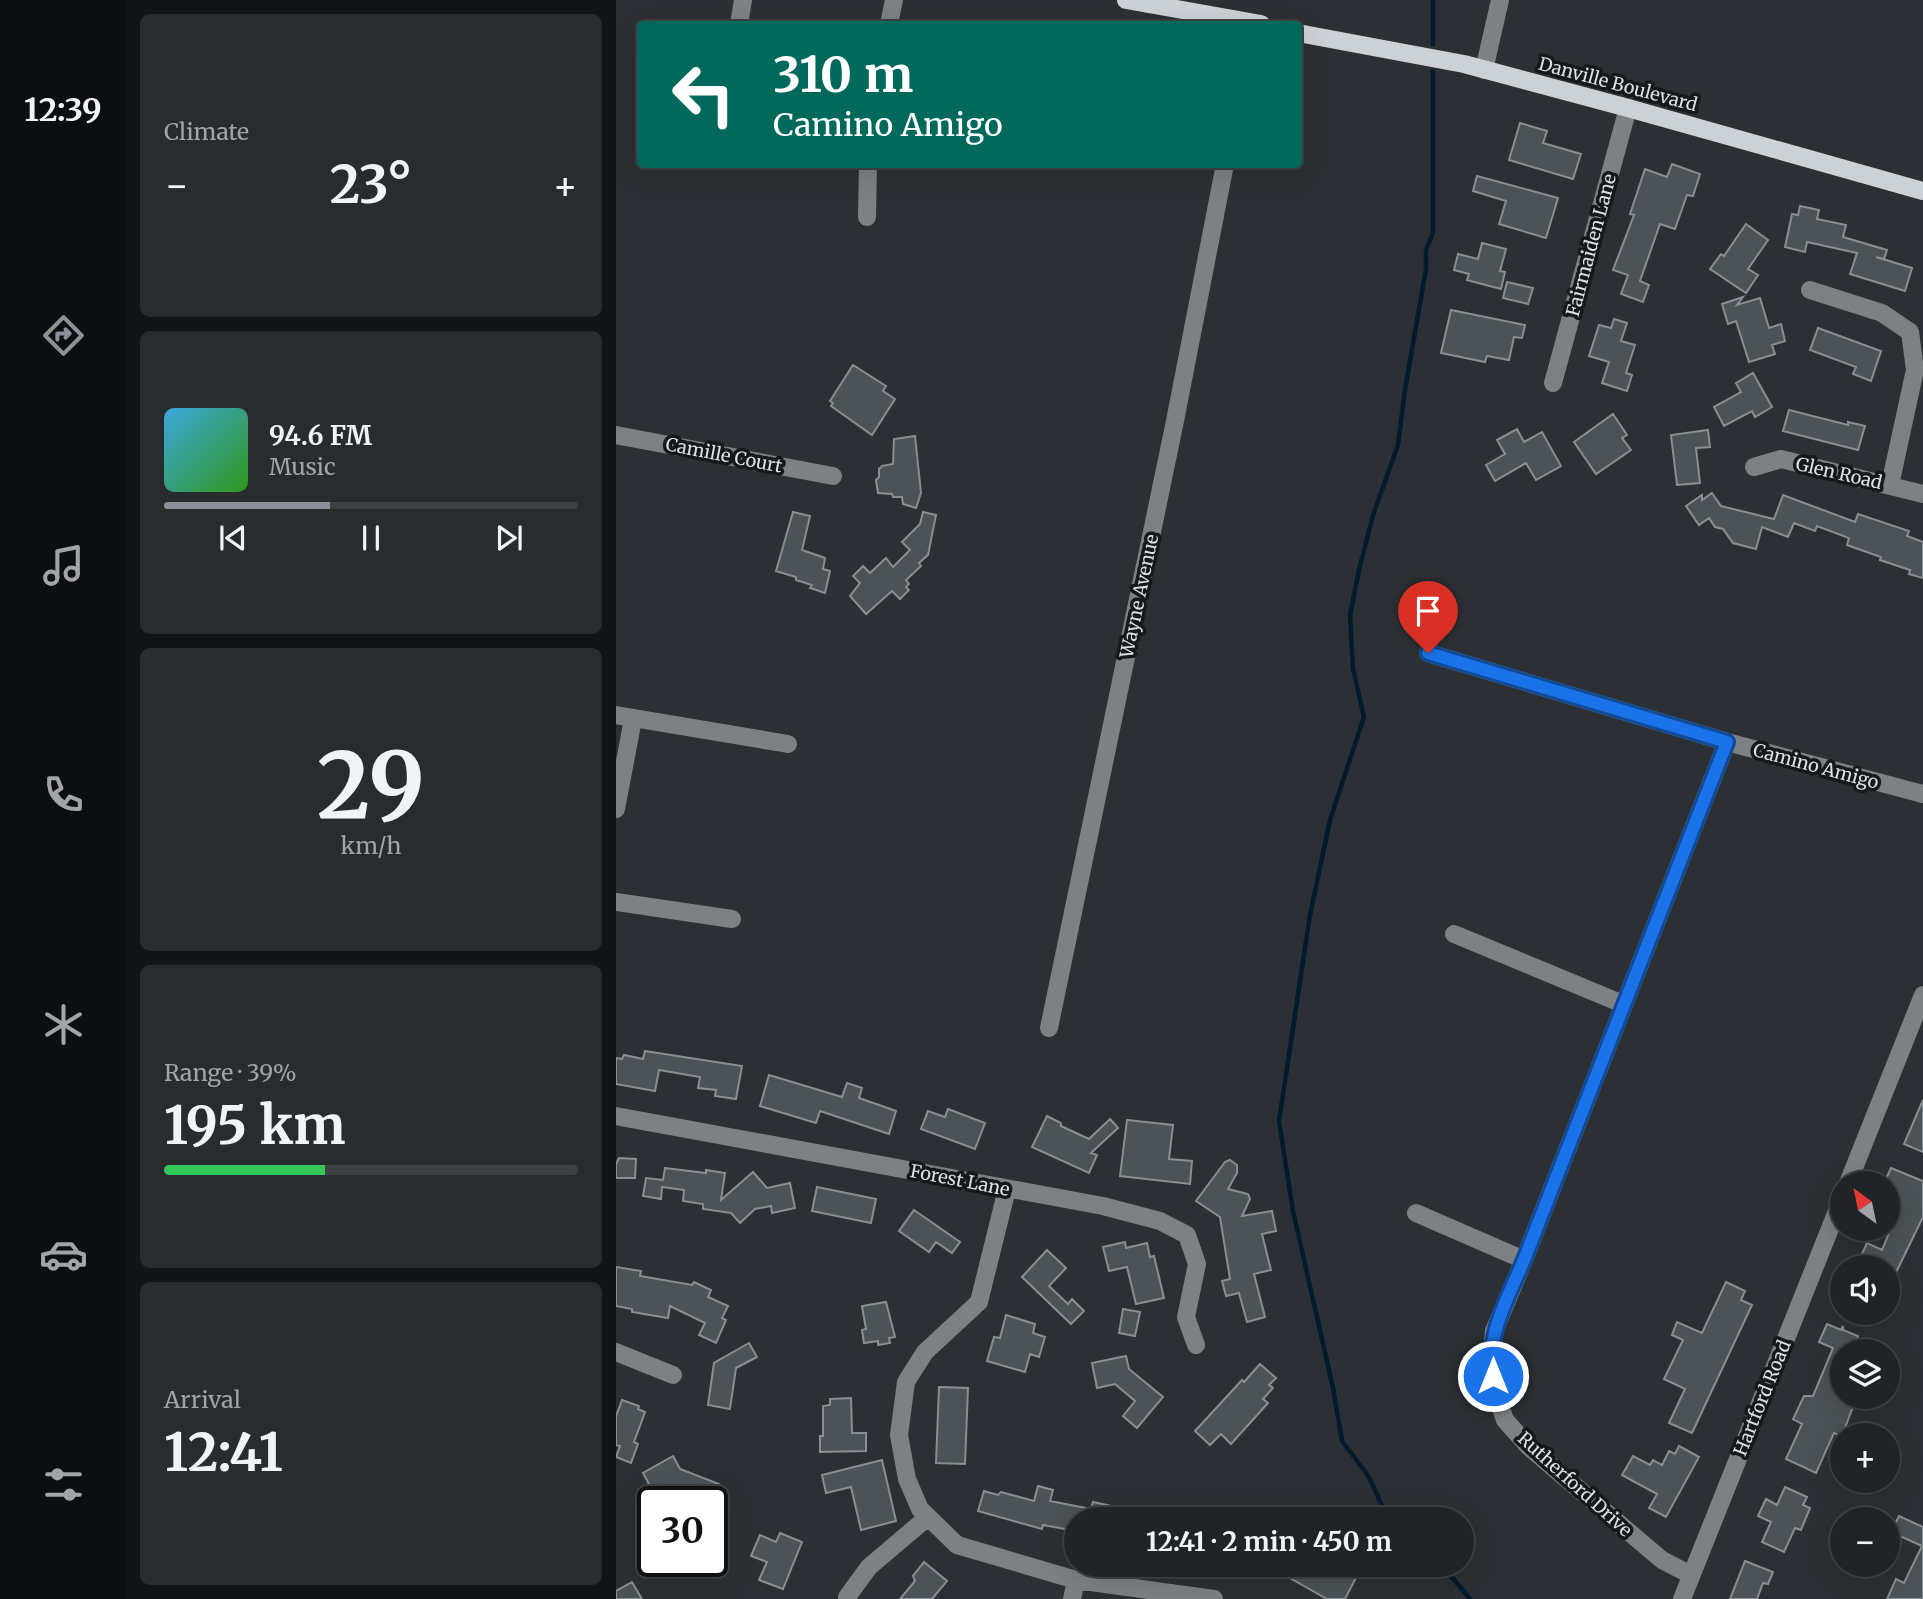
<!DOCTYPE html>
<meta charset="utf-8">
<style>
body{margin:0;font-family:Merriweather,serif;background:#292c2f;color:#f1f3f6;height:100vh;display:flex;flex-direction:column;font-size:26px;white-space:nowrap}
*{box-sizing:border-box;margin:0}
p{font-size:23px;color:#a2a4a7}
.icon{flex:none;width:38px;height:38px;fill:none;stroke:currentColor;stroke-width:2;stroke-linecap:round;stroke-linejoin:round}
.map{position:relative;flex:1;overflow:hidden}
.sheet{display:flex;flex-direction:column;gap:14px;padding:14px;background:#121415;width:490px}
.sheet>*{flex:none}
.banner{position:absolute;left:21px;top:21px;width:665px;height:147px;border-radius:7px;box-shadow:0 7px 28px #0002,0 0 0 2px #3e4144;background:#00695c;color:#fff;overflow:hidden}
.needle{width:46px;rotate:327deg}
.buttons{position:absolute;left:1214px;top:1171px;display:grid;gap:14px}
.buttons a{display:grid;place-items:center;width:70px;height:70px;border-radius:50%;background:#212427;box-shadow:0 7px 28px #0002,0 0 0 2px #3e4144;font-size:35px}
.speed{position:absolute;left:21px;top:1486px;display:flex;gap:14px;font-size:35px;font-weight:700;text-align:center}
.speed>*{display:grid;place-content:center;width:91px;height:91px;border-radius:50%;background:#212427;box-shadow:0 7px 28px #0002,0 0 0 2px #3e4144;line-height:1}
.speed .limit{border:4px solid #111;border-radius:10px;background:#fff;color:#111}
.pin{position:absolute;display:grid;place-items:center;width:60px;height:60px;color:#fff;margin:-72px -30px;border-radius:50% 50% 50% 0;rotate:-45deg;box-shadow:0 0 7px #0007}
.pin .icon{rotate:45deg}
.me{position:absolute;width:77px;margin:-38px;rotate:0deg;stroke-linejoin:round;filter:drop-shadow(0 0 5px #0008)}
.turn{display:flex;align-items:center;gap:24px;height:147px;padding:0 21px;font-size:32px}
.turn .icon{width:91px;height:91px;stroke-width:2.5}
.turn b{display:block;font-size:49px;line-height:60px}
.big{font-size:52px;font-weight:700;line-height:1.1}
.sheet .widget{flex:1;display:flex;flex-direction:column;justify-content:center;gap:10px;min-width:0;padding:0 24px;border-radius:10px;background:#292c2f}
.sheet .dial{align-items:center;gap:0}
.dial b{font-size:91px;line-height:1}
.song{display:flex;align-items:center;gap:21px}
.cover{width:84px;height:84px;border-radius:10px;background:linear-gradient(135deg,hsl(200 70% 55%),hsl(110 70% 35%))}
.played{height:7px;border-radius:4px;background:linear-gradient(90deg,#8c9099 40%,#3e4144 40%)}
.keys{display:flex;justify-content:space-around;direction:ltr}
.heat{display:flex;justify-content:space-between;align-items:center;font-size:38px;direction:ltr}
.charge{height:10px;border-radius:5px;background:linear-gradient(90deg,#34c759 39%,#3e4144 0)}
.trip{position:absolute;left:448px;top:1507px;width:410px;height:70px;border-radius:35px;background:#212427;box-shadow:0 7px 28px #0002,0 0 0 2px #3e4144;font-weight:700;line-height:70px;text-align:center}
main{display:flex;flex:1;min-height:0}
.tabs{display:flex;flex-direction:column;width:126px;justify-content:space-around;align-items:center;background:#0d0e10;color:#a2a4a7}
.tabs .icon{width:49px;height:49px}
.tabs .selected{color:#8c9099}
.tabs b{font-size:32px;color:#f1f3f6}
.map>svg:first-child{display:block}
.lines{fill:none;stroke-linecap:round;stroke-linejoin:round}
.stream{stroke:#001a2e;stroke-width:4.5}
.building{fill:#4c5255;stroke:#888e92;stroke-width:2}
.minor{stroke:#7e8082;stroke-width:18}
.major{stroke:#ccd1d5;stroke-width:18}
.route-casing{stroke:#114b97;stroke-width:18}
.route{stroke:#1a73e8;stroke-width:12}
.labels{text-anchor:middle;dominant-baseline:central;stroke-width:7;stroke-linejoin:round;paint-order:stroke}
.street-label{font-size:18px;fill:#dee1e3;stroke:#16181a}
</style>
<main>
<nav class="tabs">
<b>12:39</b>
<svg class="icon selected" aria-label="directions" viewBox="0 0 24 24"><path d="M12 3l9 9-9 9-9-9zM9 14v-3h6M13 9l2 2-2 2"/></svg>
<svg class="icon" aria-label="music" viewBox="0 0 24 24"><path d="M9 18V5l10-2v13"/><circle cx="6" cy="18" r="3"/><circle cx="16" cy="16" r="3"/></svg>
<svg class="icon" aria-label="phone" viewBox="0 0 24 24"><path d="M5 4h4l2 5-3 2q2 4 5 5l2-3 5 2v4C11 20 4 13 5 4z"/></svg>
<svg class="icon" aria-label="climate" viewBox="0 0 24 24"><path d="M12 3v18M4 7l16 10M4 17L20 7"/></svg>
<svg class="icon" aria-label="car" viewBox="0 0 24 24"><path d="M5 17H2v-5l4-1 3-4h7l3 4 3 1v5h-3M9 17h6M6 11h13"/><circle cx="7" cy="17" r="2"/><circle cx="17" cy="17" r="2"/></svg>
<svg class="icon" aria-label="filters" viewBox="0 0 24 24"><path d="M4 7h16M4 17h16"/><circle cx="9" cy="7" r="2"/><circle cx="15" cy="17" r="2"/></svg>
</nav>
<section class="sheet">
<div class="widget"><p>Climate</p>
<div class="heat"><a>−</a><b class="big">23°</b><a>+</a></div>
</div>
<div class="widget">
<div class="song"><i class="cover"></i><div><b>94.6 FM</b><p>Music</p></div></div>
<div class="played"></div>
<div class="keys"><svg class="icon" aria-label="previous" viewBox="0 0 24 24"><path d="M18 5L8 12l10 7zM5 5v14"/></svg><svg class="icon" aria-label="pause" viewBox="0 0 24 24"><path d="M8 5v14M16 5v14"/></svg><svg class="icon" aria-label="next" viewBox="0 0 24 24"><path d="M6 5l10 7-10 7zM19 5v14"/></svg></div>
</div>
<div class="widget dial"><b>29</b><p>km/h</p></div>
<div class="widget"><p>Range · 39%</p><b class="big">195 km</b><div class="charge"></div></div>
<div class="widget"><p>Arrival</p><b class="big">12:41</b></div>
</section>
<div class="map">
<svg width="1307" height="1599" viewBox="0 0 1307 1599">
<rect width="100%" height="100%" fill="#2c3034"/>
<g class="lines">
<path class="stream" d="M817,0V44
M772,1519L753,1477L726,1441L717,1388L677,1211L663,1121L694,915L714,820L748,717L737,669L734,615L743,570L757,515L782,445L789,390L810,269V250L817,233V71
M825,1564L854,1599"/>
</g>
<path class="building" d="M904,123L931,131L927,143L965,154L957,179L893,160Z
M1056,164L1084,174L1077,196L1071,195L1059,229L1044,224L1024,281L1033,285L1027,302L1005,294L1012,275L997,270L1018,215L1014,214L1029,169L1051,177Z
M861,176L942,198L930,238L883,224L890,201L857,191Z
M1184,206L1203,210L1201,219L1230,225L1227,237L1271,250L1268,259L1260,257L1296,268L1289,291L1234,274L1241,253L1191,242L1189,252L1169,247L1176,214L1182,215Z
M1130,224L1152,240L1132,269L1142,275L1130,293L1094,269L1105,254L1108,256Z
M866,243L890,249L884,271L889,272L885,289L851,280L853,274L838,270L842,254L862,259Z
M891,282L917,288L912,304L887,298Z
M1127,297L1121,305L1144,298L1153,328L1165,324L1169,341L1156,345L1159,354L1133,362L1120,321L1112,324L1106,304Z
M835,310L909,325L906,338L898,337L893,360L871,356L869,362L825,353Z
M998,319L1011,323L1005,341L1019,345L1010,373L1016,375L1011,391L986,383L993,362L973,356L983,325L995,328Z
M1202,328L1265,351L1255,381L1237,374L1240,367L1194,350Z
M237,365L270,386L267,391L279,399L256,435L215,406L217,403L214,401Z
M1137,373L1156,407L1139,417L1136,411L1108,426L1098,407L1125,392L1120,383Z
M1173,410L1232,425V422L1249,426L1242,450L1167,431Z
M997,414L1011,435L1006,438L1015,450L980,474L958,442Z
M901,429L908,442L926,432L945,466L920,480L910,463L879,481L870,465L889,454L881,440Z
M1092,430L1094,447L1080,448L1084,483L1061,485L1055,435Z
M299,436L305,493L300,508L287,504L286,497H277L276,494L262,493L260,480L263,477V469L266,466L277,464L278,439Z
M1096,493L1105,506L1158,519L1167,495L1239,522L1242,514L1293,531L1291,536L1307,542V578L1293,574L1294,570L1264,560L1265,557L1231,545L1233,538L1201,526L1199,531L1178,523L1172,537L1146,527L1140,549L1117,543L1107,529L1099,527L1093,518L1083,525L1070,506L1086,495V500Z
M177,512L194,516L186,550L209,558L207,569L214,571L209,593L194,588L196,585L180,580V577L160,571Z
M307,512L320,515L312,555L303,563L305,566L290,580L293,584L290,587L293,590L284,599L276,591L250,614L234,596L244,583L237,576L247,566L254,573L270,558L277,567L294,550L286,542L304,524Z
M29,1051L126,1066L120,1099L99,1096L100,1090L82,1088L84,1077L43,1070L39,1091L0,1084V1058L6,1059L8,1055L27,1059Z
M153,1075L226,1097L231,1083L246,1088L243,1098L280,1111L273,1134L204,1111L200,1123L144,1106Z
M1307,1100V1152L1288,1144Z
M332,1109L369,1123L359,1149L305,1129L312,1111L329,1117Z
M431,1116L445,1123V1126L473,1139L494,1119L502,1128L475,1153L481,1155L473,1173L416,1147Z
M511,1120L557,1125L553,1159L576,1161L574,1184L504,1176Z
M3,1158L20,1159L19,1178H0V1164Z
M614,1160L621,1165V1173L612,1189L632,1194L634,1199L626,1216L656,1211L660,1231L646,1234L655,1270L638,1274L649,1317L631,1322L623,1293L610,1296L606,1281L614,1279L604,1217L580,1201L609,1162Z
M49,1168L90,1173V1170L109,1173L105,1200L137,1172L151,1188L174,1183L179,1208L156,1213L155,1206L139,1209L124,1223L115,1213L87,1209V1204L67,1201L68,1190L46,1187L45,1199L27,1196L30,1178L47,1180Z
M1275,1168L1307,1181V1217L1272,1289V1267H1240L1251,1243L1266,1250L1276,1226L1272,1224V1183H1268Z
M201,1187L260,1199L255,1223L196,1211Z
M298,1210L344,1242L336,1253L320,1242L313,1252L283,1231Z
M509,1242L510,1248L531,1243L534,1257L538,1256L548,1298L520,1304L511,1267L493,1271L487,1247Z
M431,1250L450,1268L433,1286L452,1304L456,1299L468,1311L455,1324L406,1277Z
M0,1267L25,1271L24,1276L76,1285L78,1282L95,1290L92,1297L112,1306L106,1318L110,1320L100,1343L83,1335L89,1323L54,1306L52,1318L16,1312V1309L0,1306Z
M1110,1282L1129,1291L1125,1300L1136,1305L1076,1433L1053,1423L1069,1389L1048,1379L1067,1340L1056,1335L1061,1322L1086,1333Z
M270,1302L279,1337L273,1338L274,1343L262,1345V1341L248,1343L246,1330L250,1329L246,1306Z
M507,1309L524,1312L519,1336L503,1333Z
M390,1315L419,1324L417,1333L429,1337L423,1357L414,1354L409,1372L371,1361L378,1337L384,1338Z
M1211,1324L1225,1330L1227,1326V1330L1242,1336L1240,1342L1261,1351H1227V1396H1241L1226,1436L1218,1433L1200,1473L1170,1459L1186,1424L1177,1419L1188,1396H1197L1217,1348L1203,1342Z
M133,1343L141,1357L120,1368L114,1409L92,1405L98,1363Z
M510,1356L513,1369L547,1397L521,1428L507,1416L519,1401L499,1384L481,1388L476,1363Z
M644,1364L660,1378L653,1385L657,1388L647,1399L652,1403L615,1444L605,1434L594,1445L579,1431L626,1380L628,1382Z
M323,1387L352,1388L349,1464L320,1463Z
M235,1398L236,1433H250V1451L204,1452V1436H207V1406L214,1405V1399Z
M6,1400L23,1406L22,1409L29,1412L18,1442L22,1444L15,1463L0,1457L4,1446L0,1445V1416Z
M1063,1446L1083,1457L1050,1517L1033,1508L1041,1494L1006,1475L1017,1456L1034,1465L1037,1460L1046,1465L1053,1451L1059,1454Z
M57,1456L64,1469L103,1484L96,1502H85L48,1487L36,1490L27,1473Z
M266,1460L280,1521L245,1530L235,1487L210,1493L206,1475Z
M422,1486L437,1490L434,1501L475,1509L477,1502L532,1514V1519H460V1531L427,1525L426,1529L362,1511L368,1491L382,1495L385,1492L418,1501Z
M1169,1487L1191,1497L1187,1505L1194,1508L1185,1530L1179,1528L1168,1552L1146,1542L1155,1522L1142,1516L1150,1499L1161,1505Z
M1283,1516L1307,1527V1599H1271L1280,1579L1288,1583L1306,1546L1275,1532Z
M164,1533L186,1542L167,1589L143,1580L151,1562L135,1556L144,1535L160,1542Z
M1129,1561L1157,1572L1152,1584L1147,1583L1141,1599H1114Z
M308,1562L331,1581L316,1599H284L299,1581L297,1576Z
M681,1564H709L724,1572L729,1564L743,1572L729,1599H711L674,1578Z
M16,1582L26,1599H0V1591Z"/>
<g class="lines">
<path class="minor" d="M123,24L127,0
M273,24L278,0
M868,70L884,0
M251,217L252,164
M1194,290L1266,313L1294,332L1299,370L1274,485
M937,383L1012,108
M0,435L217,476
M1138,467L1165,459L1307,494
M812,653L1111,742L1307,794
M0,715L172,744
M0,809L17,719
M0,902L116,919
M838,934L1007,1004
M433,1028L559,421L609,164
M0,1116L487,1206L544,1221L571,1235L581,1264L570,1317L580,1345
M1232,1183L1307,995
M391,1189L363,1302L309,1352L290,1382L283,1435L291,1479L304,1509L341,1545L460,1580L598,1599
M800,1213L908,1260
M0,1352L57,1375
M1075,1575L1046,1560L913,1447L889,1420L879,1391L875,1361L878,1331L908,1260L1111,742
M231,1597L253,1567L312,1517
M456,1599L460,1580
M1066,1599L1227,1196"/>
<path class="major" d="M510,0L645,24
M682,33L848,64L1012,108L1307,191"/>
</g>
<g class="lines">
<defs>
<path id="route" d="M812,653L1111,742L908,1260C892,1298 870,1334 877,1376"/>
</defs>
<use href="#route" class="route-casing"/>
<use href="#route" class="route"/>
</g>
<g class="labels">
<g class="street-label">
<text transform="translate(1002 84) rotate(15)">Danville Boulevard</text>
<text transform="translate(975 245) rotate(-75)">Fairmaiden Lane</text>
<text transform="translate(108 455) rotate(11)">Camille Court</text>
<text transform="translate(1223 473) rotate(13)">Glen Road</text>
<text transform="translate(523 596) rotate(-78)">Wayne Avenue</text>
<text transform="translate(1200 766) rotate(15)">Camino Amigo</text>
<text transform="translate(344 1180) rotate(11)">Forest Lane</text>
<text transform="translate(1146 1398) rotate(-68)">Hartford Road</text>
<text transform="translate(959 1484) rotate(42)">Rutherford Drive</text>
</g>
</g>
</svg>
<div class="buttons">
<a><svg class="needle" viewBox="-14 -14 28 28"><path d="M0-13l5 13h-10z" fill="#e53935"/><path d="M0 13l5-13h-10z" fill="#a2a4a7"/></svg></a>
<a><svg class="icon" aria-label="sound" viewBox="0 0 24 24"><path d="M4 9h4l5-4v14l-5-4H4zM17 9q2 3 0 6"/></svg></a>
<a><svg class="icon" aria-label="layers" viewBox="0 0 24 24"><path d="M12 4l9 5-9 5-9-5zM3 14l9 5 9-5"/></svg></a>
<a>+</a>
<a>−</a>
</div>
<div class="speed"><div class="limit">30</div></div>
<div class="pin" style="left:812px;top:653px;background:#d93025"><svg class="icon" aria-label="arrive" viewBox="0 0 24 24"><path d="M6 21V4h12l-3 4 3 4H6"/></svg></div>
<svg class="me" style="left:877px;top:1376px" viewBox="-20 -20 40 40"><circle r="17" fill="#1a73e8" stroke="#fff" stroke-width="3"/><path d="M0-11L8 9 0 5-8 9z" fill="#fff"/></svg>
<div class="trip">12:41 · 2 min · 450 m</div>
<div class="banner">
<div class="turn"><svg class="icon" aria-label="left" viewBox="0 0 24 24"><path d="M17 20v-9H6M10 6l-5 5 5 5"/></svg><div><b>310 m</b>Camino Amigo</div></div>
</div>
</div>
</main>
